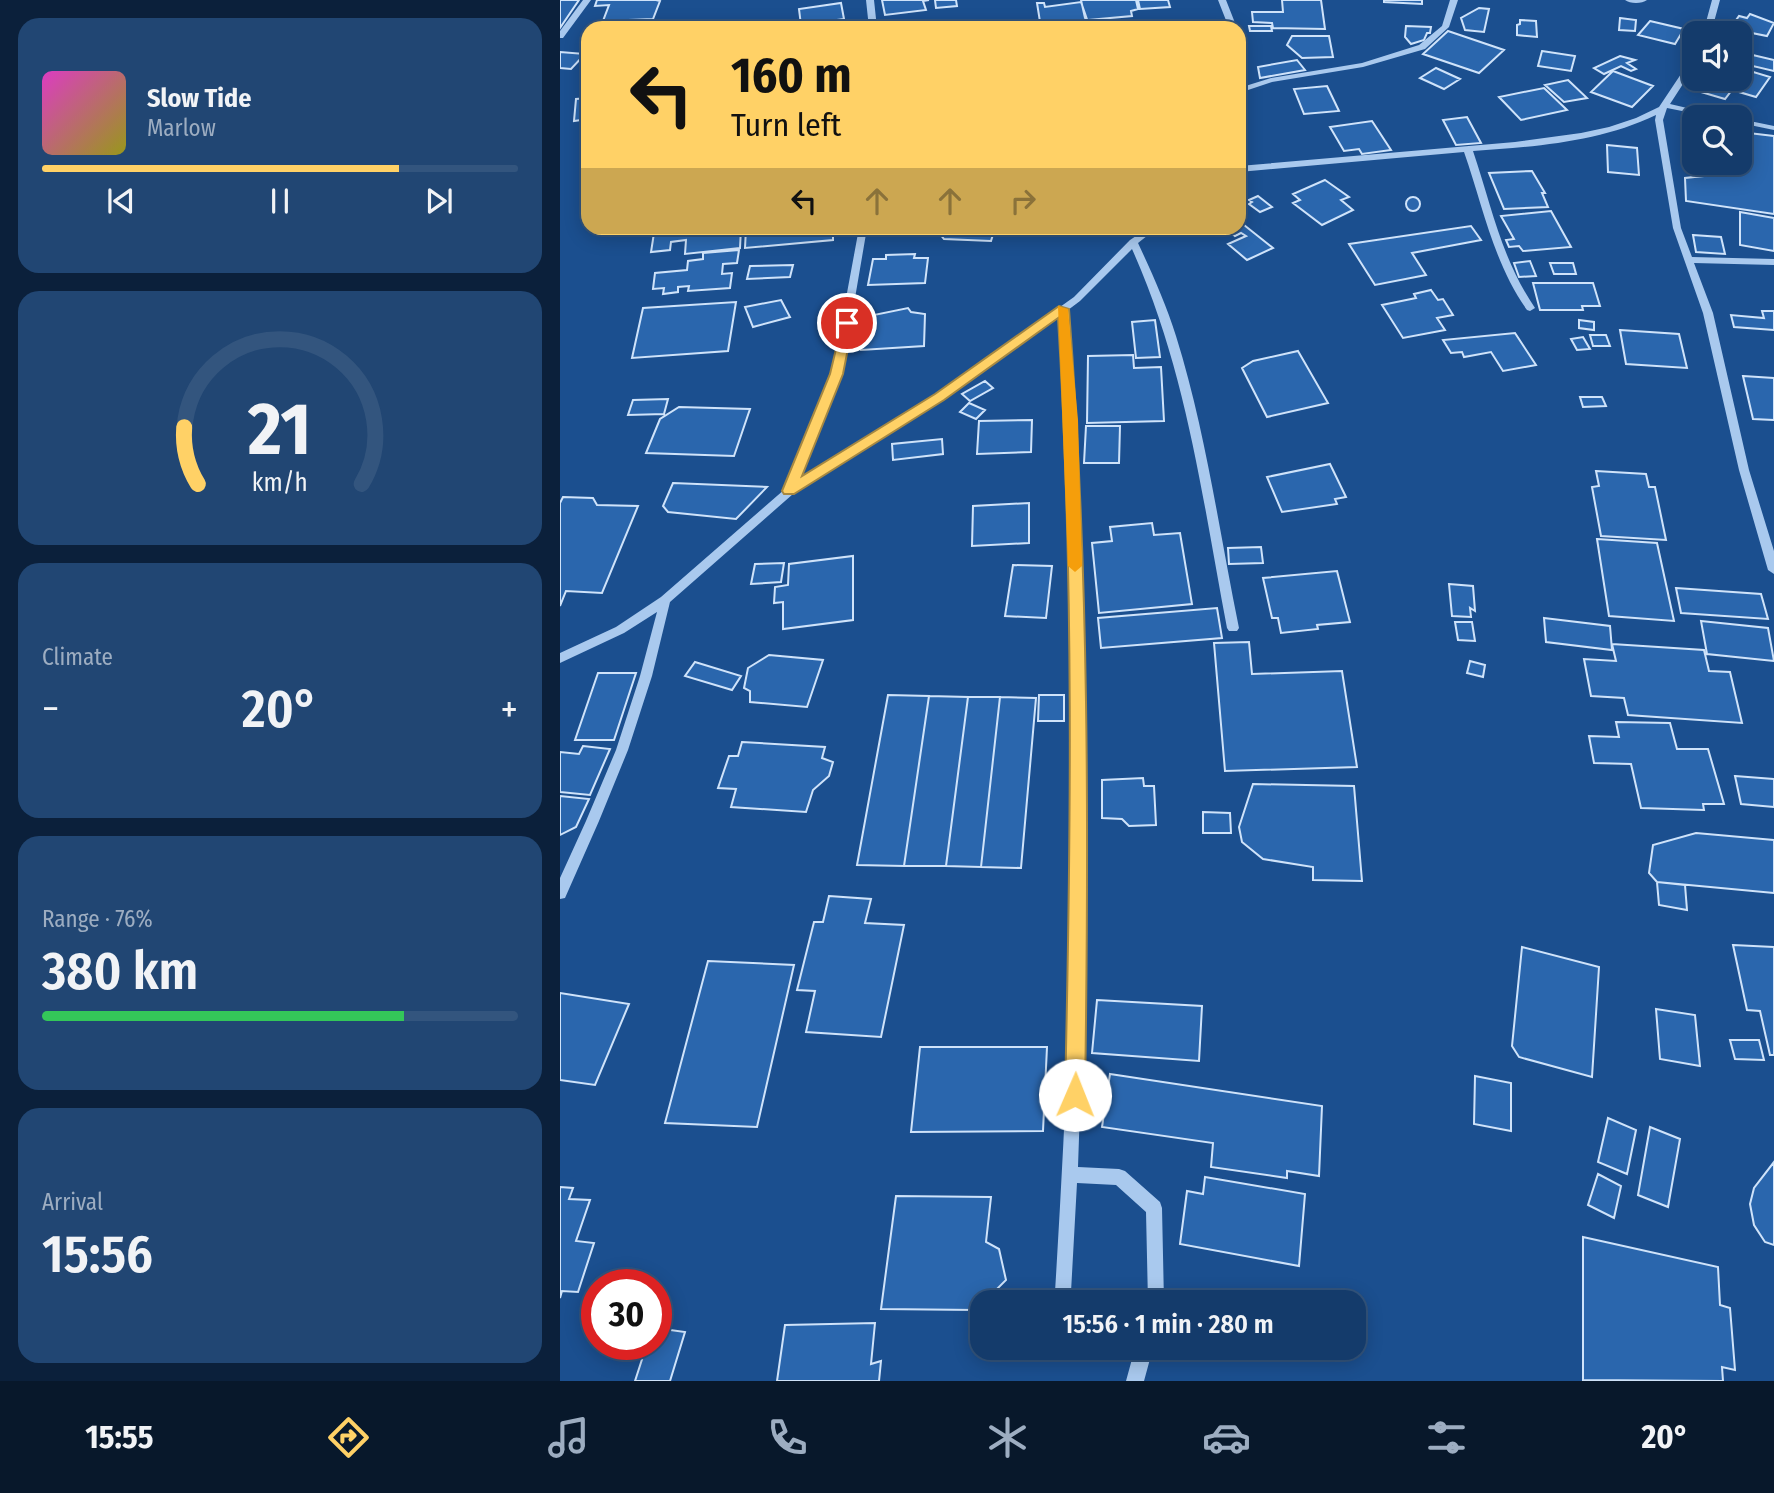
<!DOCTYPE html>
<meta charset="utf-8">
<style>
body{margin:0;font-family:"Fira Sans Condensed",sans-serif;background:#214673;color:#f1f3f6;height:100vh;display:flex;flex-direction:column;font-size:26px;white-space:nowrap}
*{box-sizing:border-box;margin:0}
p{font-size:23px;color:#9dadc1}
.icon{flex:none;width:38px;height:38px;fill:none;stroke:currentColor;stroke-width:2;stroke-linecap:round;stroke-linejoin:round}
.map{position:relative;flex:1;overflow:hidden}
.side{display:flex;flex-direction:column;gap:18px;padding:18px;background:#0b203b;width:560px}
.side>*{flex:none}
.banner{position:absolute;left:21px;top:21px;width:665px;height:214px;border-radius:21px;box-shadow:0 4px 18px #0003,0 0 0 2px #33557e;background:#ffd166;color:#111;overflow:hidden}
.fabs{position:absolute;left:1122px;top:21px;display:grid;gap:14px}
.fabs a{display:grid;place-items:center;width:70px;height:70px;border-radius:14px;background:#143b6b;box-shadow:0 4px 18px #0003,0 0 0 2px #33557e;font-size:35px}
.speed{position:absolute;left:21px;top:1269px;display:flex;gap:14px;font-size:35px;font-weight:700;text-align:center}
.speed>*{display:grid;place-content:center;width:91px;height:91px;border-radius:50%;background:#143b6b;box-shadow:0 4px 18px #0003,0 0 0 2px #33557e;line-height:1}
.speed .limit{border:10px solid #d22;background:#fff;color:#111}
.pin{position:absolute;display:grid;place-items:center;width:60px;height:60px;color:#fff;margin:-30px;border:4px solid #fff;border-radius:50%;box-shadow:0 2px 7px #0007}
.me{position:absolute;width:77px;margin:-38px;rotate:1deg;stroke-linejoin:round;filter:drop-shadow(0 0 5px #0008)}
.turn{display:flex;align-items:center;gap:24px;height:147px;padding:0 35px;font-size:32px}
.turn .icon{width:91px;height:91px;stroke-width:2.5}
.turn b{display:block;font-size:49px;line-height:60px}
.lanes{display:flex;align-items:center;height:66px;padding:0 35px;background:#0003;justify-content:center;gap:35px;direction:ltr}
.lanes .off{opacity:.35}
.big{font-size:52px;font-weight:600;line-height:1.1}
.side .card{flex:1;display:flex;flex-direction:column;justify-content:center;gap:10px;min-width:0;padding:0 24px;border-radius:21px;background:#214673}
.side .dial{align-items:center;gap:0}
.dial svg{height:182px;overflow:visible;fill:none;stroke:#33557e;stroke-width:7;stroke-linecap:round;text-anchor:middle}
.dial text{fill:#f1f3f6;stroke:none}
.song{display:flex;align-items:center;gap:21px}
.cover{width:84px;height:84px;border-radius:10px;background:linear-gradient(135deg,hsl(310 70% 55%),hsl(60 70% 35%))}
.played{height:7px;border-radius:4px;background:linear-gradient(90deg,#ffd166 75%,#33557e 75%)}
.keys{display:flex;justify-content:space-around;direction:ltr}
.heat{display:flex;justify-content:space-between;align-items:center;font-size:38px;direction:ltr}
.charge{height:10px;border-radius:5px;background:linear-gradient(90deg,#34c759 76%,#33557e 0)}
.trip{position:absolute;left:410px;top:1290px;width:396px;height:70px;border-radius:21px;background:#143b6b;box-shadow:0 4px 18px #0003,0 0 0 2px #33557e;font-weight:600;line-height:70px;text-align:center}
.tab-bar{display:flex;height:112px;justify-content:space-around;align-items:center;background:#08182b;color:#9dadc1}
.tab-bar .icon{width:49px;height:49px}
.tab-bar .on{color:#ffd166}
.tab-bar b{font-size:32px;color:#f1f3f6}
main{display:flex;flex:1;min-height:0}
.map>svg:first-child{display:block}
.building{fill:#2a66ad;stroke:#cfe3fa;stroke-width:2}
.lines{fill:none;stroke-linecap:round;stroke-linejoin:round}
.minor{fill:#a9c9ee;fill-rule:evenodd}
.route{fill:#ffd166;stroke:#a68842;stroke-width:2}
.slow{fill:#f59e0b}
</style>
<main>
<section class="side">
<div class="card">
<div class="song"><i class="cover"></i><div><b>Slow Tide</b><p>Marlow</p></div></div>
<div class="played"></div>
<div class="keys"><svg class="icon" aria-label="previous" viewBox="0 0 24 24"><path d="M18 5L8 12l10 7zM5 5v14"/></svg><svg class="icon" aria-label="pause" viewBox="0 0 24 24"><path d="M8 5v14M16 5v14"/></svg><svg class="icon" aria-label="next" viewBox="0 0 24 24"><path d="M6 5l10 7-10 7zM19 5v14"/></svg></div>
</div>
<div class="card dial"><svg viewBox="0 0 100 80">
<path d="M14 69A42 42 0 1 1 86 69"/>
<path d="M14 69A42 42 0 0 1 8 44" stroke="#ffd166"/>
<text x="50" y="56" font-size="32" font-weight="700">21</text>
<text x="50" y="72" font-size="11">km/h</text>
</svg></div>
<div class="card"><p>Climate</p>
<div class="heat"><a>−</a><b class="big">20°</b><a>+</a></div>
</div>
<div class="card"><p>Range · 76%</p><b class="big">380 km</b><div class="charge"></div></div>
<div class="card"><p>Arrival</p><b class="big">15:56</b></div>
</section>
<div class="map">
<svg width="1214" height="1381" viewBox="0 0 1214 1381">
<rect width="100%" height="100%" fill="#1b4f8f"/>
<path class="building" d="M0,0H19L0,28Z
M37,0H96L100,1L93,19L43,21L49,5L35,6Z
M322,0H369L363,1L366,10L325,15Z
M375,0H396L397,6L376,8Z
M521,0H576L578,9L571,11L572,16L528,20L525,18Z
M578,0H608L610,7L580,9Z
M722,0H761L765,29L713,28L712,23L693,22L692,12H723Z
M824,0H862V4L824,2Z
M521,2L530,28H481L477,3H484L485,7Z
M281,3L284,19L241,25L239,9Z
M919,8L929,9L924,32L905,30L901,18Z
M1190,14L1214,23L1207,36L1177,30L1178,28L1172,26L1179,16L1187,18Z
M1060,18L1076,20L1075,31L1059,30Z
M300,20V28H274V22Z
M960,20L976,21L977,37L957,35V25L960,24Z
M1090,21L1124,29L1115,44L1078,35Z
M578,24H593L594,28L543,27Z
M689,26H711L712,31H690Z
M846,26L871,27L870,33H867L864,40L851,44L845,37Z
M888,31L944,50L919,73L863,54Z
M732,36H769L773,57L742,58L727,45Z
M982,51L1015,56L1011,71L978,66Z
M0,52L25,54L11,69L0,68Z
M1180,52L1214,60V71L1180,63Z
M1060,56L1075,60L1067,63L1076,69L1071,71L1061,66L1044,74L1034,68Z
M737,60L745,70L700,78L698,67Z
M876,68L900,79L884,89L860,78Z
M1180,68L1210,77L1196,97L1172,90L1165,99L1134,90L1142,79H1180Z
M1053,71L1093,86L1072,107L1031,92Z
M1008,80L1027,98L1004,102L985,85Z
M767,86L779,111L744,114L734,89Z
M984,88L1007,110L961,120L939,97Z
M28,98V119L14,121L16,99Z
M907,117L921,143L896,145L883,120Z
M812,121L831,150L802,154L799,149L784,151L770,127Z
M1180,132L1214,136V214L1126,201L1125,178L1144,176L1160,163H1180Z
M1047,145L1077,148L1079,175L1048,172Z
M972,171L985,193H982L988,207L944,209L929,173Z
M765,180L789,197L781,200L793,210L762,225L733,203L740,200L733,194Z
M698,196L712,207L700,212L689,204L692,202L689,200Z
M846 204a7 7 0 1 1 14 0a7 7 0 1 1-14 0Z
M991,211L1011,247L963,251L959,246L949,247L946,240L954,239L941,216Z
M1180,212L1214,218V251L1180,245Z
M679,221L713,248L687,260L668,244L686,236L681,233L675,236L665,228H679Z
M911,226L921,240L852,253L866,275L815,285L789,244Z
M132,228H181L180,248L125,254L126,240L111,242L110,250L91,252L94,233L108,231V235L131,233Z
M186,228H273V240L185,248Z
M382,228H435L431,241L384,239L380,234Z
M1133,235L1161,237L1165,254L1136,252Z
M179,250L177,263L163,264L162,274L172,273L170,288L128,291L129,286L118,287V292L103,294L104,288L93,289L95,273L127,270L128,261L143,259V253Z
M355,254L354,258H368L365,283L308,285L313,259H326V255Z
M970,261L976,276L959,277L954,263Z
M990,263H1013L1016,274H994Z
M233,265L230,277L187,279L190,266Z
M973,283H1033L1040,306H1022L1023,310H980Z
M871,290L878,300L883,299L893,315L877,318L885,330L843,338L822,305L856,298L854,294Z
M221,300L230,317L193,327L185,307Z
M176,302L168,351L72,358L83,308Z
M348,308L351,312L365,314L364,346L301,350L304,317Z
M1202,311H1214V330L1174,327L1171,315L1204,318Z
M595,320L600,357L576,358L572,322Z
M1019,320L1034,322V330L1019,328Z
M1060,330L1119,334L1127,368L1066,364Z
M955,333L976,365L943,371L931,352L904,357L902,352L891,353L883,340Z
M1030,335H1046L1050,346H1033Z
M1023,337L1030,349L1017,350L1011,339Z
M738,351L768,403L707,417L682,368L693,361Z
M573,355L574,368L601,367L604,421L527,423L528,356Z
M1183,376L1214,378V420L1193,419Z
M425,381L433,388L410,401L402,394Z
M1020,397H1042L1046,406L1023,407Z
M108,399L104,414L68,415L73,400Z
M409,403L425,410L416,419L400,412Z
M119,407L190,409L174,456L86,453L100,419Z
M472,420L471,452L417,454L419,421Z
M526,426H560L559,463H524Z
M382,439L383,454L333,460L332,444Z
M770,464L786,497L775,499L777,504L722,512L707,477Z
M1036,471L1086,474L1089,487H1095L1106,540L1041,536L1032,487L1039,486Z
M113,483L207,487L176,519L108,512L103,506Z
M3,497L33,498L37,505L78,506L42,593L6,591L0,606V503Z
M469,503V543L412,546L413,506Z
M592,523L594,535L620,533L632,604L539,613L532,543L552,541L550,527Z
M1037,539L1097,543L1114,621L1049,616Z
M701,547L703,563L669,564L668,548Z
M293,556V620L223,629V602L214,603L215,587L228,585L229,564Z
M224,563L221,582L191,584L195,564Z
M453,565L492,566L486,618L445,616Z
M777,571L790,622L757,625L758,629L721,633L718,618H712L703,578Z
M889,584L913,586L915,611L910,608L911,617L892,616Z
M1116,588L1201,594L1208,619L1121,613Z
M657,608L662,638L541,648L538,618Z
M984,618L1050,626L1052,650L986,642Z
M1141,621L1208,628L1214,661L1147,654Z
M895,622H912L915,641L898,640Z
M689,642L692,674L782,671L797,767L665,771L654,643Z
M1052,644L1144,650L1149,671L1170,672L1182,723L1068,715L1064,698L1031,696L1024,659L1056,661Z
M209,655L263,660L247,707L190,702V691L184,688L188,668Z
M910,661L925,665L923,677L907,673Z
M135,662L181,676L172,690L125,676Z
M38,673H76L54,740H15Z
M328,695L369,696L344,866L297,865Z
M479,695H504V721H478Z
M369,696L408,697L386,866H344Z
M408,697H440L421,867L386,866Z
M440,697L476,698L461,868L421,867Z
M1056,722L1110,723L1117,749H1148L1164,804H1143L1144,810L1081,808L1071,764L1034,763L1029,736L1059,737Z
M182,742L265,747L262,758L273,762L269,776L253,790L246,812L171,807L176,789L158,788L169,756H178Z
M23,746L50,749L30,795L0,792V752L19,754Z
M1175,776L1214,779V807L1181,804Z
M583,778L584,786H594L596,825L569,826L562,819L542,818V780Z
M693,784L794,786L802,881L753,880V867L703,859L682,842L679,827Z
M0,796L29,799L16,827L0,835Z
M643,812L670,813L671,833H643Z
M1136,833L1214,840V893L1097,882L1089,873L1093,845Z
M1097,882L1125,885L1127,910L1099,905Z
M269,896L311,899L305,923L344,925L321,1037L246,1032L255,991L237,990L254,922H263Z
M1173,945L1214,947V1055H1210L1200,1011L1187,1010Z
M962,947L1039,967L1032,1077L959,1057L952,1046Z
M148,961L234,965L197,1127L105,1123Z
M0,993L69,1004L35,1085L0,1080Z
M537,1000L642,1006L639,1061L532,1053Z
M1096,1009L1135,1015L1140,1066L1100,1059Z
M1170,1040H1199L1204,1060L1175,1059Z
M360,1047H487L483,1131L351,1132Z
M550,1074L762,1106L759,1176L727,1171V1178L651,1167L653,1143L542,1127Z
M915,1076L951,1083V1131L914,1124Z
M1048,1118L1076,1130L1067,1174L1038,1162Z
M1090,1127L1120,1139L1108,1207L1078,1195Z
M1214,1162V1245L1205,1242L1194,1225L1190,1204L1194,1188Z
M1038,1174L1061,1186L1054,1218L1028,1205Z
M645,1177L745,1194L739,1266L620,1244L627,1191L643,1194Z
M0,1187L13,1188L9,1199L30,1200L16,1241L34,1243L18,1292L2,1291L0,1298Z
M336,1196L431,1197L426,1242L439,1249L446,1280L416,1310L321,1309Z
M1023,1237L1158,1267L1160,1305L1170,1308L1175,1370L1162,1367L1163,1381L1023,1380Z
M315,1323L311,1364L321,1361L319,1381H217L225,1325Z
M96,1328L125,1332L110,1381H75L87,1344H96Z"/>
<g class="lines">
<path class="minor" d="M23,0H31L3,38H0V31Z
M306,0H314L317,28H309Z
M658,0H666L677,28H669Z
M890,0H898L889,27L865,49L803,67L712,82L679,93V88L711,78L802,63L859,45L882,26Z
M1065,0H1087C1082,4 1070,4 1065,0Z
M1152,0H1160L1151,33H1143Z
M679,47L683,49C685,60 690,73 679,80Z
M1131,59H1134V67L1110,104L1166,117H1152L1107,108L1103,120L1121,228L1132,257L1214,259V265L1134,263L1153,313L1189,470L1214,551V574L1208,570L1179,470L1143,313L1113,228L1095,120L1096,115C1040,142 974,147 913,151C932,207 941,258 975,308L970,311L967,310C933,262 923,206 904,152L679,172V166L955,142L1021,133L1049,127L1076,118L1099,107Z
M1180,119L1214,126V130L1180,123Z
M299,228H307L282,374L239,480L376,395L514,297L570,240L588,228H597L578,243C592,273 606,304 616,336C646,432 659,531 679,628L677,631H669L667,628C642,497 627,372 572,249L520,301L508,310C516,432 522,553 525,675C528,839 524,1003 518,1167L559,1169L565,1171L600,1202L602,1208L604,1302H588L586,1212L556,1185L517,1183L511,1292L509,1298L503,1300L497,1298L495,1292C505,1128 513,964 513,799C513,638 508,477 499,317L384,399L233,494L110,602L92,676L68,750L39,821L5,898L0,899V878L26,821L56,750L80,676L97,612L64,633L0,663V653L56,627L101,597L225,489L272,374Z
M575,1348H593L584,1381H566Z"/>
</g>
<path class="route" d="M499,306L509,309C529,570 529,833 525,1095L522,1102L515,1105L508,1102L505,1095C511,836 514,577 498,318L384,400L234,494H224L222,491L270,374L283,320L293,323L283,374L242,476L375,394Z"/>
<path class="slow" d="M498,306L508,309L518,420L522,566L515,572L508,566Z"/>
</svg>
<div class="fabs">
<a><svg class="icon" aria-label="sound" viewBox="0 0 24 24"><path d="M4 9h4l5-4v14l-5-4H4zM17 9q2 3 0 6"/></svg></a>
<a><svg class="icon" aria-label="search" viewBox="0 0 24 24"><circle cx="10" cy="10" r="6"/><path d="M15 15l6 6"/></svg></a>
</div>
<div class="speed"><div class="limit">30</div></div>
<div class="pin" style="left:287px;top:323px;background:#d93025"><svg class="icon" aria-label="arrive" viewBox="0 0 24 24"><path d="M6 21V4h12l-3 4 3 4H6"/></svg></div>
<svg class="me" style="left:515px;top:1095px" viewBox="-20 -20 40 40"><circle r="19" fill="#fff"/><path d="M0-13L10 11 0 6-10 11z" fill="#ffd166"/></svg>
<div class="trip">15:56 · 1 min · 280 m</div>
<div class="banner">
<div class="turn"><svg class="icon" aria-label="left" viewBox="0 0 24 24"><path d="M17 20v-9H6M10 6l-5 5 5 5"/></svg><div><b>160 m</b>Turn left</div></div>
<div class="lanes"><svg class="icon" aria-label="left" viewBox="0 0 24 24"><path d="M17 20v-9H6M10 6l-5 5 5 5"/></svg><svg class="icon off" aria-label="ahead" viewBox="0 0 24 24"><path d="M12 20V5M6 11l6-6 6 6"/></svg><svg class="icon off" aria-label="ahead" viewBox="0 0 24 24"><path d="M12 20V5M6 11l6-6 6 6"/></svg><svg class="icon off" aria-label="right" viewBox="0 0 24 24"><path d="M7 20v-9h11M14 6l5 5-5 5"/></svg></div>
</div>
</div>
</main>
<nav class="tab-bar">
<b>15:55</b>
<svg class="icon on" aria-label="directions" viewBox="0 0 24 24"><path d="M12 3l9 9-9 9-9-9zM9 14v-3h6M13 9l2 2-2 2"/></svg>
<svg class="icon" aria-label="music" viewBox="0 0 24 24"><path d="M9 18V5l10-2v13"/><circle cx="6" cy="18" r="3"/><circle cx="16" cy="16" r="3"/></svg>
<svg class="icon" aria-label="phone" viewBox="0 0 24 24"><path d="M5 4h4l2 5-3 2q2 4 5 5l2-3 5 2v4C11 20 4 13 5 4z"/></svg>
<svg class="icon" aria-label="climate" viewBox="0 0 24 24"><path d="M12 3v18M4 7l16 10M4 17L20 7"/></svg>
<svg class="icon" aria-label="car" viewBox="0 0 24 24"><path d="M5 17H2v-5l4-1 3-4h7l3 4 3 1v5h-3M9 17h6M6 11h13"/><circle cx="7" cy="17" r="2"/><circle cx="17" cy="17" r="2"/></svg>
<svg class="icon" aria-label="filters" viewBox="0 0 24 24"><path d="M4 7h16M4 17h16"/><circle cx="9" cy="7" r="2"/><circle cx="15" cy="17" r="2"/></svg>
<b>20°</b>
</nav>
